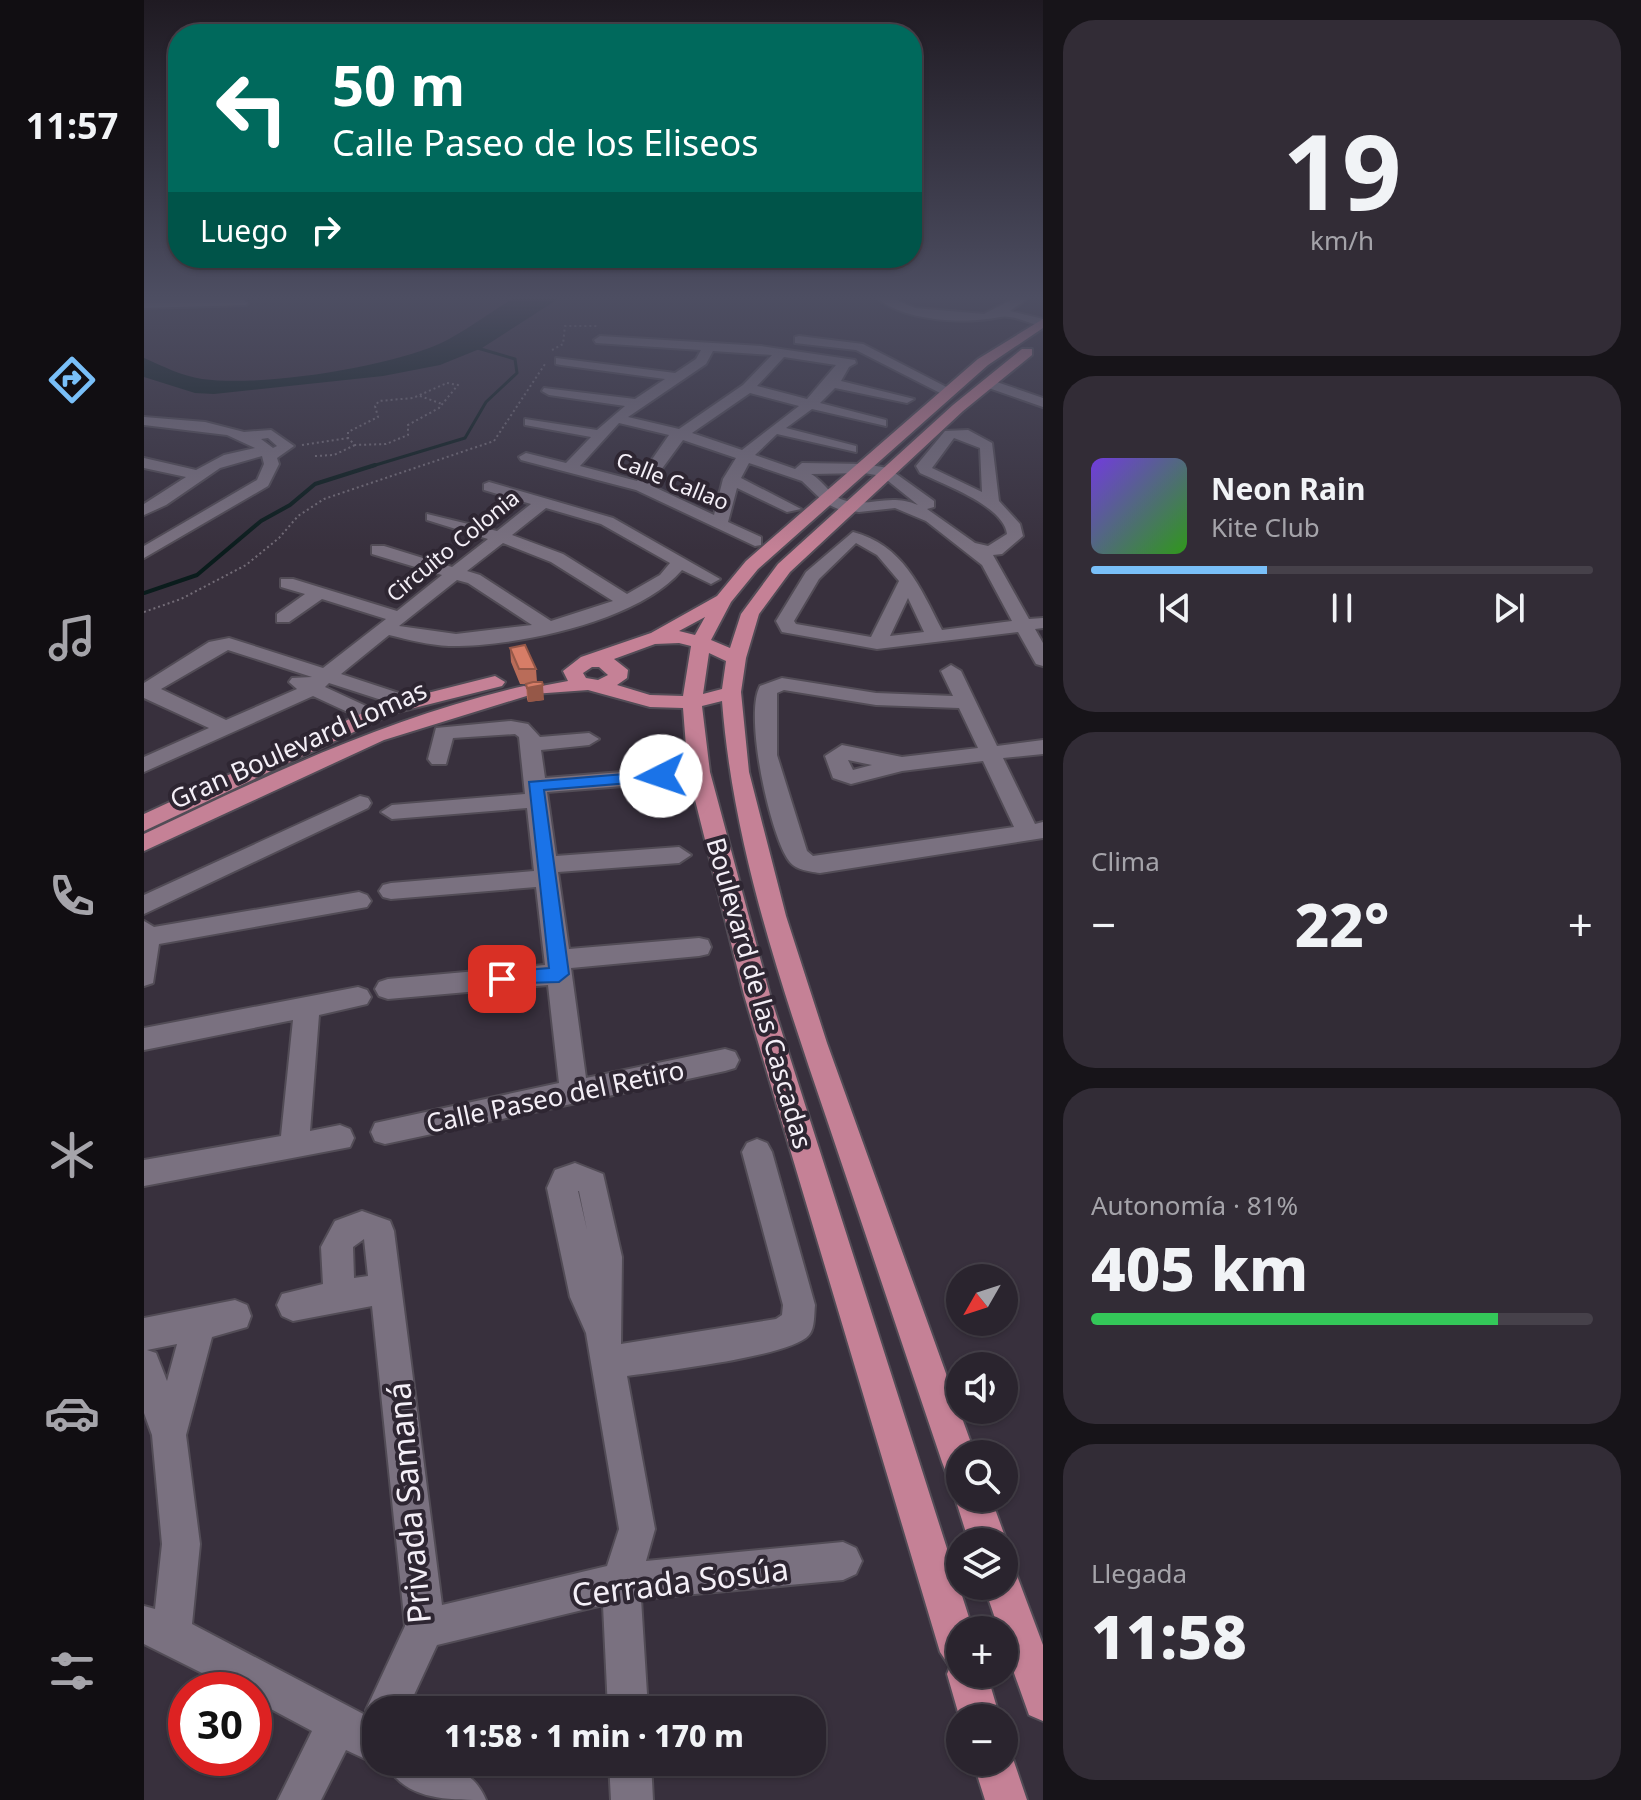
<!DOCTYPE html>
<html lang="es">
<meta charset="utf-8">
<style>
body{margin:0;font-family:"Noto Sans",sans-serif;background:#322c36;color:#f1f3f6;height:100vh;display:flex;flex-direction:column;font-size:30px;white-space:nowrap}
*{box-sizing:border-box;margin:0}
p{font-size:26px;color:#a5a4aa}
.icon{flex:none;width:44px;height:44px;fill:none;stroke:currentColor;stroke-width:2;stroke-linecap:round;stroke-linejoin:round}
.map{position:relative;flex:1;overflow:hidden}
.panel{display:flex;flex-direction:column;gap:20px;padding:20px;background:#171419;width:598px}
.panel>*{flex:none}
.banner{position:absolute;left:24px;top:24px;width:754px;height:244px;border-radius:32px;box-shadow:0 2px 6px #0004,0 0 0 2px #46414a;background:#00695c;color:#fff;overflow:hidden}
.needle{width:52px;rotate:231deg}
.fabs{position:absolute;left:802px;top:1264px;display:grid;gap:16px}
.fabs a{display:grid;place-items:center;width:72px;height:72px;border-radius:50%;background:#2a242e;box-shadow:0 2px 6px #0004,0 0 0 2px #46414a;font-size:40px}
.speed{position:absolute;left:24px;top:1672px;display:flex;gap:16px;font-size:40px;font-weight:700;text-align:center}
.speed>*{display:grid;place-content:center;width:104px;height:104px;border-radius:50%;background:#2a242e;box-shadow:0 2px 6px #0004,0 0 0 2px #46414a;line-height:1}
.speed .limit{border:12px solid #d22;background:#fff;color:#111}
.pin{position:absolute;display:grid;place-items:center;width:68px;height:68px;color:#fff;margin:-34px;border-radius:16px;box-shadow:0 4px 12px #0006}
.me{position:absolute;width:88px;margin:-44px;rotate:266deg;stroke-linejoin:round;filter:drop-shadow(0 0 6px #0008)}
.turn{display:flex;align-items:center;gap:28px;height:168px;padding:0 32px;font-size:36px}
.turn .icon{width:104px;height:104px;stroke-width:2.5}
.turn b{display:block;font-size:56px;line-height:68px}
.then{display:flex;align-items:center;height:76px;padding:0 32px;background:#0003;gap:16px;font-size:30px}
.big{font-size:60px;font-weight:800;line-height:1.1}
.panel .tile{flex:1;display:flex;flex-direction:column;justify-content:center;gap:12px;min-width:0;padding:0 28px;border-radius:32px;background:#322c36}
.panel .dial{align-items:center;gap:0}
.dial b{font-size:104px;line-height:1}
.song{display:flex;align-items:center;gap:24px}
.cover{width:96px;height:96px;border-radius:12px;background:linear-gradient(135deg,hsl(260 70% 55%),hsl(110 70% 35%))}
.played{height:8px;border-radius:4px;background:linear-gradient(90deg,#79bff8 35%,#46414a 35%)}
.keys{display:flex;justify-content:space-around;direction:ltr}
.heat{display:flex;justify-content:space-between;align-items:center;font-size:44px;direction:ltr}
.charge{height:12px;border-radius:6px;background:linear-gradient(90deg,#34c759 81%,#46414a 0)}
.trip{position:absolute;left:218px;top:1696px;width:464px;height:80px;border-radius:32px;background:#2a242e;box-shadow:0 2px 6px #0004,0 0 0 2px #46414a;font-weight:800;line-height:80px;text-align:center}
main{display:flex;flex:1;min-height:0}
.tab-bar{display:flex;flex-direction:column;width:144px;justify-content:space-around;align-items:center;background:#110e12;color:#a5a4aa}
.tab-bar .icon{width:56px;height:56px}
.tab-bar .on{color:#79bff8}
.tab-bar b{font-size:36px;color:#f1f3f6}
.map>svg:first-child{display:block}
.water{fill:#0a1c1c}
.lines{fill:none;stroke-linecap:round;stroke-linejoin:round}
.stream-far1{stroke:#0a1c1c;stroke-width:3}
.stream{stroke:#0a1c1c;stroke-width:4}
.minor-casing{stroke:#524c56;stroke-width:4}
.major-casing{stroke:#524c56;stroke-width:4}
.path{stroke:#746d78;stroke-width:2;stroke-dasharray:2 3;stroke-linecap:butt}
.minor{fill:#7a7180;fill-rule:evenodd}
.major{fill:#c58196;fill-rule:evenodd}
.wall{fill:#b96c59}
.shaded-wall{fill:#965848}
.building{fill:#d77d67;stroke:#965848;stroke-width:2}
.route{fill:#1a73e8;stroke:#114b97;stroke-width:2}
.labels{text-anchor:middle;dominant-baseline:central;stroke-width:8;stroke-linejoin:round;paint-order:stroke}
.far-street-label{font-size:22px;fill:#f4eff7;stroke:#2e2632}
.street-label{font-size:26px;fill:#f4eff7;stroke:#2e2632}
.near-street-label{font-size:32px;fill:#f4eff7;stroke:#2e2632}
</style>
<main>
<nav class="tab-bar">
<b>11:57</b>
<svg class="icon on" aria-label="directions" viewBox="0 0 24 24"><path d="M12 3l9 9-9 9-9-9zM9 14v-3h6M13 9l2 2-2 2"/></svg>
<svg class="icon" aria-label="music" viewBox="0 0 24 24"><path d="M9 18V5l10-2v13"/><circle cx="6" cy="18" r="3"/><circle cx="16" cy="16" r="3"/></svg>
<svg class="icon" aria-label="phone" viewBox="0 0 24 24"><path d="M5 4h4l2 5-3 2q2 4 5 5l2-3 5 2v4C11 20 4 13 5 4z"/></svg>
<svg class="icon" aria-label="climate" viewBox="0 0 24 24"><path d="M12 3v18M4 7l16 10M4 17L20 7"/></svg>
<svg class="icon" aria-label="car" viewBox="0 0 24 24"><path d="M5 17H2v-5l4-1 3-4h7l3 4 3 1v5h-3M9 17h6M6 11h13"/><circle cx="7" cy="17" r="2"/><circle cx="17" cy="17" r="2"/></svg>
<svg class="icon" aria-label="filters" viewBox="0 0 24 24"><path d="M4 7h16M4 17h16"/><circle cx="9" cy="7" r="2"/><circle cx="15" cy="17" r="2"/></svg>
</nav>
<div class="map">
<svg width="899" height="1800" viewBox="0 0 899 1800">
<rect width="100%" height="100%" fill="#38303d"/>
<path class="water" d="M369,299H414L338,348L296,365L239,376L70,394L51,393L0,377V358C18,366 38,376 58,379C118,387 239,368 295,344C321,332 344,313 369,299Z"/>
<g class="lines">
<path class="stream-far1" d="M225,467L321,438L342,402L373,373L371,359L330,347"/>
<path class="stream" d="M0,593L53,575L117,521L146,505L171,484L231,465"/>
<defs>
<path id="minor" d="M98,299L104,303L102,305L0,308V300Z
M734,299H750L771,308L840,314L869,299H883L866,311L899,319V327C888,324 867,314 856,317C822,324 764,322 734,299Z
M456,336L617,346L711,360L712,363L705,367L697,381L770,399L763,403L691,388L676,403L742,420V426L668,409L642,428L712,446V452L633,434L611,455L651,469L658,463L720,464L744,468L790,501V507L783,509L831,543L844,546L863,534C860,506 799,484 776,473L772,466L801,431L824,430L848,443L855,501L876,524L879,536L858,554L849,555L885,619L899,618V628L891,629L899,643V666L892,664L874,632L733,649L638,632L632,621L662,572L709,532C759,545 776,587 798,630L868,621L838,565L782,521L751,508L715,512L694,509L681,503L658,481L605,463L597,478L657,509L643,512L593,488L584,522L617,537V545L611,546L492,490L377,460L375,457L382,453L422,463L447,437L381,425V419L453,430L481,406L405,395L398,391L400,388L491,399L521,379L417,365L412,364V358L531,373L552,359L557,350L452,343L450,340ZM569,351L628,355L599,385L535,429L484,417L562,364ZM640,357L692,365L663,399L613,386ZM606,393L655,406L598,450L548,433ZM475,423L525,435L493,481L436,466ZM810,438L836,448L838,492L788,468ZM539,440L592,458L579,479L570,515L506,485ZM720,473L738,476L774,505C745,493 728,507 703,501C687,498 681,482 667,474ZM712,543L733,555L755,581L727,637L652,624L650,621L675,579ZM764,598L780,632L746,636Z
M655,336L719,344L812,392L800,395L712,350L651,343V337Z
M844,379L899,398V407L839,386L837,383Z
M0,417L61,422L100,432L127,430L150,446L133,458L135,464L124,486L0,558V546L113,480L120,464L118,456L76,468L22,505L0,515V504L42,477L0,468V458L52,470L80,455L111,448L83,435L0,425ZM124,438L133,446L129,448L117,439Z
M345,482L469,518L576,579L567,584L538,570C494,622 371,647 305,646C285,645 265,640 245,635L197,674L270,698L273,702L270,706H256L185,683L181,687L235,712L238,716L235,720H221L169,696L0,772V757L65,728L0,698V683L65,642L85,638L179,668L242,619L178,599L145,622H133V614L161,594L137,587V579H149L253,611L298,575L228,554V546H240L308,567L344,539L283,520V514L353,531L387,504L340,490V484ZM402,508L457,524L526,563L516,575L483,594L419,554L368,535ZM359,543L407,562L469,601L407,621L336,575L323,571ZM313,580L324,583L388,625L312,634L255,626ZM84,650L168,677L148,678L145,682L153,689L82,720L17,689Z
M807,665L817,671L853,746L899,740V754L859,758L891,824L899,822V838L676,873C663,871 650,870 643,858C625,829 600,715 616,686L638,678L732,693L809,696L797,671ZM640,690L732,705L815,708L834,748L758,757L698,745L681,756L689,778L707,784L758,771L839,761L870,827L669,856L663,851L633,755V693ZM704,760L728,765L709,770Z
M367,721L384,724L396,737L445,733L455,739L445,745L397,750L401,778L517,769L528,776L517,783L403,792L412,856L535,847L547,855L535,863L414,872L425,949L555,938L564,940L567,947L564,954L555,956L427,968L442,1078L581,1049L591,1052L595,1060L591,1068L581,1071L241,1144L231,1141L227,1132L231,1123L415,1083L404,985L244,999L235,996L231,989L235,982L244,979L401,965L392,887L247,899L239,897L235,891L239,885L247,883L390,871L383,808L248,819L237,812L248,805L381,794L375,737L371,734L309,738L302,764H288L284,759L292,728Z
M216,796L224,798L227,803L224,808L0,914V895Z
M215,892L223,895L227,901L223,907L15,944L9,983L0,986V921L10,927Z
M214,987L223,990L227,997L223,1004L175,1015L166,1131L196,1125L206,1129L210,1138L206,1147L0,1186V1160L137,1136L149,1020L0,1050V1028Z
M613,1139L623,1143L628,1152L671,1305C670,1314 671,1328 665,1335C646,1357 516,1371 483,1376L511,1529L502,1561L699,1542L712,1548L718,1561L712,1574L699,1580L497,1599L504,1710H464L459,1605L293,1645L263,1710H232V1762H236L232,1764L202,1750L177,1800H134L168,1731L110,1700V1690H92L0,1644V1606L11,1609L18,1544L8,1435L0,1413V1318L91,1300L103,1305L107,1316L103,1327L68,1337L42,1435L56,1544L48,1624L225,1717L222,1710L261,1626L228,1306L149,1321L138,1316L133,1305L138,1294L179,1284L177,1247L191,1221L218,1211L246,1221L250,1231L298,1605L463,1566L475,1529L442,1333L426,1297L403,1188L411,1170L431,1163L459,1174L478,1257L477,1344L632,1319L638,1315L639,1305L598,1152L603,1143ZM434,1191H435L443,1230ZM220,1239L224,1276L210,1278L209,1247ZM33,1344L23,1381L12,1353L3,1350Z
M241,1762C280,1762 324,1757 342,1800C303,1800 259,1800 241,1762Z
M465,1762H507L509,1800H467Z"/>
<path id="major" d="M899,319V328L844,365L614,569L587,602L567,640L586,648L597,614L634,564L809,405L878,349H888V355L819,411L646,572L615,614L602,658L597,692L605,772L642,916L683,1043L831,1454H816V1480L803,1475L798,1462C759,1347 721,1232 682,1117C636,982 589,844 578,701L558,706L566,772L626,995L829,1630H816V1674H843L856,1718L816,1719L803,1674L806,1667L796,1652L600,995L544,772L539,708L506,707L444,690L389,694L240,740L0,851V834C124,775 245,717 380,686L387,688L424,681L419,671L437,657L507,633L573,596L602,561L834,359ZM561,617L551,635L535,631ZM535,643L547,646L539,696L506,695L473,685L483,678L484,670L470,659L511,644ZM565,653L582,661L578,689L559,694ZM448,667H455L464,675L454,680L442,678L439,673Z
M351,676L361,682L358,686L250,713L0,831V814L236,705Z
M816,1486V1498H847L863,1542L860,1548V1542H825L811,1498Z
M860,1567L872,1573L899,1645V1721L885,1715L860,1645V1630H855L840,1586H860Z
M860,1745L865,1747L883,1800H841L829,1762H860Z"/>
</defs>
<use href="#minor" class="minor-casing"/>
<use href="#major" class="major-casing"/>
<path class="path" d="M408,350L419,344L421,326H453
M303,383L314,385L295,408L264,425V435L242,444L211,445L204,438V432L234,417L231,406L235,401L269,398Z
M276,396L298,404
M158,445L204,438
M171,456L190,455L211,445
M0,612L37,599L102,565L135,538L154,516L180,499L350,441L401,364"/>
<use href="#minor" class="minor"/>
<use href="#major" class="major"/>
</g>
<path class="wall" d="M366,648L392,669L393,682L400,700L384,702L383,699L382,684H383H376L367,662Z"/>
<path class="shaded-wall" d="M399,685L400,700L384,702L383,688Z"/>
<path class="building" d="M381,645L392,669H375L366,648Z
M389,682H398L399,685L383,688L382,684Z"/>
<linearGradient id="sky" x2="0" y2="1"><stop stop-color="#1f1a22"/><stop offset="0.54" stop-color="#4d4e62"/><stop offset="1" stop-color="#4d4e62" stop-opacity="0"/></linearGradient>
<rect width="899" height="551" fill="url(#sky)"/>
<path class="route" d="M517,771L526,776L523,780L400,790L425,974L415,982L351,984L348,979L351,974L358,972L405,968L385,782Z"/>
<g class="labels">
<g class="far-street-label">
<text transform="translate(529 480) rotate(22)">Calle Callao</text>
<text transform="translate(308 545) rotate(-39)">Circuito Colonia</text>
</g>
<g class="street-label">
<text transform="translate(154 744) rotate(-24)">Gran Boulevard Lomas</text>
<text transform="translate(616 993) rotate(74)">Boulevard de las Cascadas</text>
<text transform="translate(411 1096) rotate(-12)">Calle Paseo del Retiro</text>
</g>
<g class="near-street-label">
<text transform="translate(264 1503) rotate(-95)">Privada Samaná</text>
<text transform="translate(536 1581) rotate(-7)">Cerrada Sosúa</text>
</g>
</g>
</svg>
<div class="fabs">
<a><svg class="needle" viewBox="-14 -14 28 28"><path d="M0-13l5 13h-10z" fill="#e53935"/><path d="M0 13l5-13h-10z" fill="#a5a4aa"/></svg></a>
<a><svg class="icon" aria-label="sound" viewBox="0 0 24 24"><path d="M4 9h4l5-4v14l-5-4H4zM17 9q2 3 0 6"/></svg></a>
<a><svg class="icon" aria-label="search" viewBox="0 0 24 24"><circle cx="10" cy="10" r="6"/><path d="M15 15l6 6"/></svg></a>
<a><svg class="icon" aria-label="layers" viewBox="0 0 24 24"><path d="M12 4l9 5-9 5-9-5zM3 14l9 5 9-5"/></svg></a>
<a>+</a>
<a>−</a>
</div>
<div class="speed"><div class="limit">30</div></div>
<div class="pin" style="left:358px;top:979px;background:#d93025"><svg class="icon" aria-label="arrive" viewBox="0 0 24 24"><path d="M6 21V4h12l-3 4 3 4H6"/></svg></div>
<svg class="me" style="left:517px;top:776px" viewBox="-20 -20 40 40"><circle r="19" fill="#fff"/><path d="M0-13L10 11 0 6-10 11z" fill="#1a73e8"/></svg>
<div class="trip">11:58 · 1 min · 170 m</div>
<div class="banner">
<div class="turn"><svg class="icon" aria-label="left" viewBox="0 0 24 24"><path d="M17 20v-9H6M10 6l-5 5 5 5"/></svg><div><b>50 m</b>Calle Paseo de los Eliseos</div></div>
<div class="then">Luego<svg class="icon" aria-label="right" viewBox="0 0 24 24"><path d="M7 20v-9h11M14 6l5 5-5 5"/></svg></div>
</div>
</div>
<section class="panel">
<div class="tile dial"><b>19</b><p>km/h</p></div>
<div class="tile">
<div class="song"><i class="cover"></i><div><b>Neon Rain</b><p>Kite Club</p></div></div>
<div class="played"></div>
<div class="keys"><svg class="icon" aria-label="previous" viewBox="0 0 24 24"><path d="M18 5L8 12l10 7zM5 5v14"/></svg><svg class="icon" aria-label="pause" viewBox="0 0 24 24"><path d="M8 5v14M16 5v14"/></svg><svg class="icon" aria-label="next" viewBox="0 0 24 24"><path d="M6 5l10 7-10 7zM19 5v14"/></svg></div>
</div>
<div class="tile"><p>Clima</p>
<div class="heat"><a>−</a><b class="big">22°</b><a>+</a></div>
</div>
<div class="tile"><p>Autonomía · 81%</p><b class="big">405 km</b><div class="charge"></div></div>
<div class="tile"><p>Llegada</p><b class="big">11:58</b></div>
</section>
</main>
